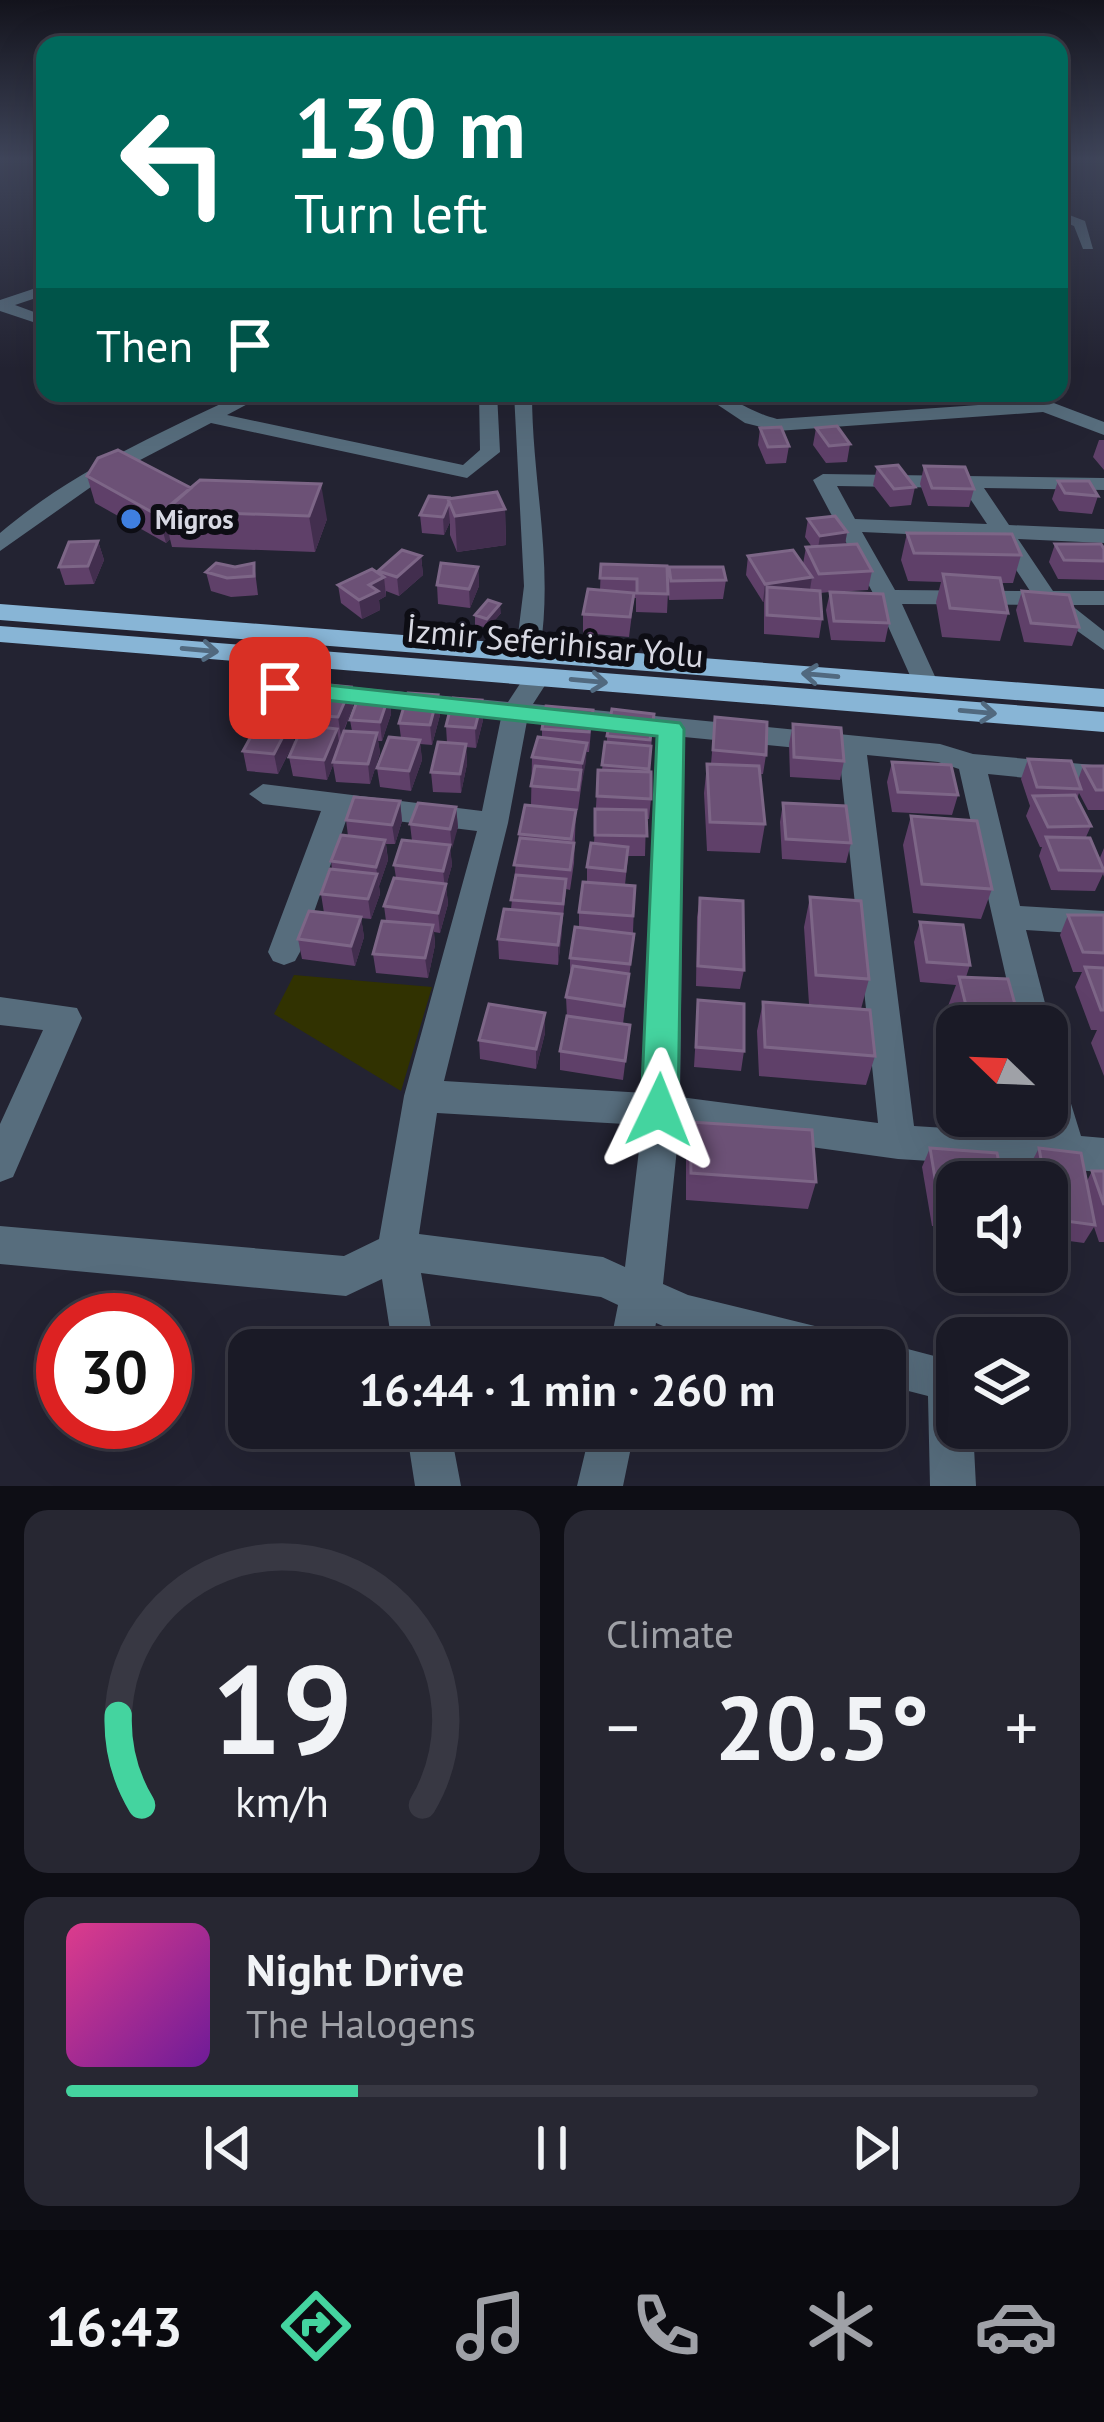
<!DOCTYPE html>
<meta charset="utf-8">
<style>
body{margin:0;font-family:"PT Sans",sans-serif;background:#272732;color:#f1f3f6;height:100vh;display:flex;flex-direction:column;font-size:45px;white-space:nowrap}
*{box-sizing:border-box;margin:0}
p{font-size:39px;color:#9fa1a7}
.icon{flex:none;width:66px;height:66px;fill:none;stroke:currentColor;stroke-width:2;stroke-linecap:round;stroke-linejoin:round}
.map{position:relative;height:1486px;overflow:hidden}
.details{display:flex;flex-direction:column;gap:24px;padding:24px;background:#0e0e15;flex:1}
.details>*{flex:none}
.top-card{position:absolute;left:36px;top:36px;width:1032px;height:366px;border-radius:24px;box-shadow:0 12px 48px #0002,0 0 0 3px #383843;background:#00695c;color:#fff;overflow:hidden}
.needle{width:78px;rotate:293deg}
.tools{position:absolute;left:936px;top:1005px;display:grid;gap:24px}
.tools a{display:grid;place-items:center;width:132px;height:132px;border-radius:24px;background:#1a1a26;box-shadow:0 12px 48px #0002,0 0 0 3px #383843;font-size:60px}
.speed{position:absolute;left:36px;top:1293px;display:flex;gap:24px;font-size:60px;font-weight:700;text-align:center}
.speed>*{display:grid;place-content:center;width:156px;height:156px;border-radius:50%;background:#1a1a26;box-shadow:0 12px 48px #0002,0 0 0 3px #383843;line-height:1}
.speed .limit{border:18px solid #d22;background:#fff;color:#111}
.pin{position:absolute;display:grid;place-items:center;width:102px;height:102px;color:#fff;margin:-51px;border-radius:24px;box-shadow:0 6px 18px #0006}
.me{position:absolute;width:132px;margin:-66px;rotate:2deg;stroke-linejoin:round;filter:drop-shadow(0 0 9px #0008)}
.turn{display:flex;align-items:center;gap:42px;height:252px;padding:0 60px;font-size:54px}
.turn .icon{width:156px;height:156px;stroke-width:2.5}
.turn b{display:block;font-size:84px;line-height:102px}
.then{display:flex;align-items:center;height:114px;padding:0 60px;background:#0003;gap:24px;font-size:45px}
.big{font-size:90px;font-weight:700;line-height:1.1}
.details .card{flex:1;display:flex;flex-direction:column;justify-content:center;gap:18px;min-width:0;padding:0 42px;border-radius:24px;background:#272732}
.details .dial{align-items:center;gap:0}
.dial svg{height:312px;overflow:visible;fill:none;stroke:#383843;stroke-width:7;stroke-linecap:round;text-anchor:middle}
.dial text{fill:#f1f3f6;stroke:none}
.song{display:flex;align-items:center;gap:36px}
.cover{width:144px;height:144px;border-radius:18px;background:linear-gradient(135deg,hsl(330 70% 55%),hsl(280 70% 35%))}
.played{height:12px;border-radius:6px;background:linear-gradient(90deg,#44d49f 30%,#383843 30%)}
.keys{display:flex;justify-content:space-around;direction:ltr}
.heat{display:flex;justify-content:space-between;align-items:center;font-size:66px;direction:ltr}
.details .tiles{flex:1;display:grid;gap:24px;grid-template-columns:1fr 1fr}
.card:last-child{grid-column:span 2}
.trip{position:absolute;left:228px;top:1329px;width:678px;height:120px;border-radius:24px;background:#1a1a26;box-shadow:0 12px 48px #0002,0 0 0 3px #383843;font-weight:700;line-height:120px;text-align:center}
.dock{display:flex;height:192px;justify-content:space-around;align-items:center;background:#0a0a0f;color:#9fa1a7}
.dock .icon{width:84px;height:84px}
.dock .active{color:#44d49f}
.dock b{font-size:54px;color:#f1f3f6}
.map>svg:first-child{display:block}
.green{fill:#313201}
.lines{fill:none;stroke-linecap:round;stroke-linejoin:round}
.minor{fill:#576d7d;fill-rule:evenodd}
.major{fill:#88b5d6;fill-rule:evenodd}
.wall{fill:#5f4069}
.shaded-wall{fill:#422e4e}
.building{fill:#6c5176;stroke:#7d6687;stroke-width:3}
.oneway{stroke:#51697f}
.route{fill:#44d49f;stroke:#2c8a67;stroke-width:3}
.shop-dot{fill:#3f7fe0;stroke:#0d0d14;stroke-width:4.5}
.labels{text-anchor:middle;dominant-baseline:central;stroke-width:12;stroke-linejoin:round;paint-order:stroke}
.far-poi-label{font-size:27px;font-weight:bold;fill:#d7d8e2;stroke:#0d0d14;text-anchor:start}
.street-label{font-size:33px;fill:#d7d8e2;stroke:#0d0d14}
</style>
<div class="map">
<svg width="1104" height="1486" viewBox="0 0 1104 1486">
<rect width="100%" height="100%" fill="#232332"/>
<path class="green" d="M294,975L432,987L401,1091L274,1014Z"/>
<g class="lines">
<path class="minor" d="M1059,211L1085,221L1093,249H1083L1074,226L1059,220Z
M45,285V295L15,305L45,316V326L0,311V300Z
M244,393H268L227,415L463,465L480,450L479,393H497L500,452L467,478L211,423L98,482L0,551V533C73,471 159,433 244,393Z
M514,393H532C532,480 554,564 540,651L528,659L516,651L524,586Z
M700,393C730,393 748,412 777,419L1022,402L1023,396L1030,394L1104,422V435L1043,412L777,431L745,423Z
M823,474L1104,478V490L984,488L1009,525L1104,529V543L1018,539L1053,591H1104V605H1071L1104,631V650L1041,605L902,604L938,683L934,689H916L875,597L813,480ZM837,486L963,488L987,524L855,519ZM862,532L995,538L1030,591L895,590Z
M538,668L551,676L533,704L940,744L973,754L1104,766V786L988,774L1020,906L1104,911V935L1026,930L1051,1026L1047,1034V1026H1017L959,769L938,762L867,755L914,1126L1043,1134L1039,1116H1047V1061L1059,1065L1081,1136L1104,1138V1172L898,1159L679,1129L663,1284L688,1295L827,1329L842,1335L848,1350C780,1350 719,1352 656,1323L651,1350H609L618,1305L601,1297L421,1273L435,1350H393L382,1279L346,1296L0,1264V1226L344,1256L379,1239L404,1096L477,831L348,815L300,952L295,961L284,965L273,961L268,952L321,811L263,804L249,794L263,784L482,811L501,718L280,696L267,688L280,680L508,702L529,670ZM527,721L658,734L645,1093L444,1081L508,823ZM684,737L839,752L878,1123L680,1097ZM437,1113L642,1125L625,1267L603,1257L419,1234Z
M0,997L77,1008L82,1018L13,1177L0,1182V1124L43,1030L0,1025Z
M885,1343L957,1362V1428H973L976,1486H930L928,1396L885,1385V1350H870Z
M406,1428H450L461,1486H415Z
M591,1428H635L623,1486H577Z"/>
<path class="major" d="M0,604L1104,689V707L0,620Z
M0,626L1104,712V732L0,642Z"/>
</g>
<path class="wall" d="M760,428L789,446L786,463L766,464L758,445Z
M816,428L850,444L847,462L826,463L813,445Z
M1099,440H1104V470L1093,457Z
M924,466L974,489L969,507L928,506L920,484Z
M877,467L915,487L911,505L890,507L873,485Z
M87,476L191,488L327,519L315,552L172,547L170,539L166,543L95,503Z
M1058,481L1098,496L1092,514L1059,511L1052,499Z
M429,496L505,509L506,545L457,552L450,535V522L444,535L422,533L420,515Z
M808,519L847,532L845,545L872,571L868,590L836,592L889,623L885,642L831,640L826,610L830,592L820,593L822,619L819,638L764,634V602H763L746,575L748,556L803,564L806,547H812L805,537Z
M907,533L1021,555L1013,583H1001L1008,613L1000,641L942,637L936,602L941,582L908,581L901,560Z
M98,541L104,560L94,584L65,585L59,567Z
M1055,544L1104,549V580L1058,579L1049,562Z
M421,556L423,575L399,596L386,591V596L379,600L380,610L362,619L341,603L338,585L379,573L378,571Z
M254,563L258,595L231,597L211,591L206,572Z
M601,564L668,581L669,567L726,580L723,599L669,600L668,592L667,613L636,612V598H634L629,637L583,633V614L600,590Z
M478,567L479,586L470,608L438,604L437,585Z
M1022,591L1079,627L1072,646L1024,642L1016,610Z
M501,613L488,628L475,625V615Z
M351,687L353,706L344,731H352L350,720L389,695L391,714L382,741H378L380,753L370,784L336,782L333,765L327,780L293,776L289,757L308,726L306,715Z
M438,695L440,715L432,745L420,744L422,760L411,791L380,787L377,768L401,738L399,723Z
M482,700L483,720L476,748L466,747L467,764L461,793L433,792L431,772L447,743L446,726Z
M305,702L291,731L294,742L278,774L247,771L243,751L262,720L261,714Z
M593,710L589,752H586L578,810L554,808L576,810L574,863L570,890L566,889L558,965L499,959L498,939L511,909L519,834L531,805L532,757L542,738V729Z
M654,714L649,772L651,799L649,819H646L645,856H628L625,885L635,886L632,954L623,1024L630,1025L623,1080L560,1070V1051L567,1017L566,997L570,977V958L579,928V912L587,882V867L594,843L598,770H602L605,742H607V736Z
M715,717L766,755L763,774H760L765,824L760,853L707,851L704,793L707,764H711Z
M793,724L844,761L840,780L790,777L789,744Z
M1028,759L1078,780L1083,766H1104V810H1088L1079,793L1077,799L1091,826L1086,837L1099,860L1104,848V877L1103,874L1095,891L1051,890L1039,856L1042,847H1040L1026,816L1030,806L1021,779Z
M892,762L958,795L952,815L892,812L887,782Z
M400,801L402,821L395,844H386L388,860L379,886L380,894L371,919L361,918L364,937L355,966L302,959L298,939L324,913L321,894L332,869L331,861L348,836L346,820Z
M783,803L851,843L846,863L782,859L780,822Z
M456,807L458,827L450,849L452,865L446,886L448,904L440,933L434,932L435,945L428,978L376,973L373,954L386,921L384,906L396,878L394,865L412,841L410,824Z
M911,816L992,889L981,919L913,913L903,845Z
M810,897L869,979L861,1009L809,1004L804,927Z
M700,898L744,970L740,989L696,986L697,917Z
M1068,915H1104V1076L1091,1043L1097,1030H1091L1075,987L1082,972H1073L1060,935Z
M920,922L970,965L966,977L1021,1026H957V1045L948,1006L956,985L920,982L914,942Z
M698,1000L744,1051L741,1071L694,1067Z
M763,1002L875,1056L866,1085L759,1076L757,1031Z
M545,1013V1033L536,1069L480,1059L479,1040Z
M690,1122L816,1182L808,1209L686,1200V1150Z
M930,1148L957,1182V1228L932,1226L922,1167Z
M1039,1148L1087,1181L1092,1171H1104V1242H1099L1094,1227L1084,1243L1047,1238V1182H1032L1029,1167Z"/>
<path class="shaded-wall" d="M321,484L327,519L315,552L309,516Z
M448,504L450,522L444,535L443,517Z
M505,509L506,545L457,552L455,516Z
M164,512L170,539L166,543L159,516Z
M847,532L844,551L817,554L820,536Z
M98,541L104,560L94,584L88,566Z
M421,556L423,575L399,596L397,577Z
M478,567L479,586L470,608L469,589Z
M384,577L386,596L379,600L380,610L362,619L359,600L369,585Z
M812,577L809,596L767,587L764,602H763L765,584Z
M500,604L501,613L488,628L487,619Z
M302,683L305,702L291,731L294,742L278,774L274,754L287,728L285,716Z
M351,687L353,706L341,737L338,717Z
M389,695L391,714L382,741L380,722Z
M438,695L440,715L432,745L430,725Z
M482,700L483,720L476,748L475,728Z
M337,729L340,748L327,780L324,760Z
M377,733L380,753L370,784L368,764Z
M420,740L422,760L411,791L409,771Z
M587,743L586,762L582,782V763Z
M466,744L467,764L461,793L460,774Z
M400,801L402,821L395,844L392,825Z
M456,807L458,827L452,849L450,829Z
M385,840L388,860L379,886L376,867Z
M450,845L452,865L446,886L448,904L440,933L438,913L445,889L443,871Z
M377,874L380,894L371,919L368,899Z
M562,914V934L558,965V945Z
M361,917L364,937L355,966L351,946Z
M433,925L435,945L428,978L425,958Z
M545,1013V1033L536,1069V1049Z"/>
<path class="building" d="M837,426L850,444L829,446L816,428Z
M781,427L789,446L768,447L760,428Z
M118,450L191,488L159,516L87,476L98,458Z
M898,465L915,487L894,489L877,467Z
M924,466L965,467L974,489L932,488Z
M200,480L321,484L309,516L163,511Z
M1058,481H1089L1098,496L1065,493Z
M497,492L505,509L455,516L448,499Z
M429,496L451,498L448,499L449,502L443,517L420,515Z
M835,516L847,532L820,536L808,519Z
M907,533L1012,534L1021,555L914,553Z
M98,541L88,566L59,567L69,542Z
M857,544L872,571L819,574L806,547Z
M1055,544H1101L1104,549V561L1064,560Z
M402,550L421,556L397,577L378,571Z
M793,550L812,577L765,584L748,556Z
M216,563L235,567L254,563V576L227,578L206,572Z
M441,563L478,567L469,589L437,585Z
M601,564L667,566L668,594L637,593V579L600,578Z
M669,567H723L726,580L671,581Z
M372,569L384,577L369,585L378,591L359,600L338,585Z
M943,574L1000,578L1008,613L950,608Z
M767,587L820,591L822,619L767,615Z
M588,589L634,593L630,617L583,614Z
M1022,591L1069,595L1079,627L1031,623Z
M830,592L883,594L889,623L834,621Z
M488,600L500,604L487,619L475,615Z
M278,681L302,683L285,716L261,714Z
M319,684L351,687L338,717L306,715Z
M360,693L389,695L380,722L350,720Z
M408,693L438,695L430,725L399,723Z
M453,698L482,700L475,728L446,726Z
M546,706L593,710L589,732L542,729Z
M612,709L654,714L650,740L607,736Z
M715,717L767,722L766,755L713,750Z
M260,720L290,723L274,754L243,751Z
M793,724L841,728L844,761L794,757Z
M303,725L337,729L324,760L289,757Z
M344,731L377,733L368,764L333,762Z
M389,737L420,740L409,771L377,768Z
M538,737L587,743L582,763L532,757Z
M438,742L466,744L460,774L431,772Z
M605,742L651,746L649,769L602,765Z
M1028,759L1071,761L1081,789L1037,787Z
M892,762L951,765L958,795L898,792Z
M707,764L759,766L765,824L710,822Z
M535,766L581,770L578,790L531,786Z
M1083,766H1104V790H1096Z
M598,770L651,772V799L597,796Z
M1075,795L1091,826L1048,827L1033,796Z
M354,797L400,801L392,825L346,820Z
M418,803L456,807L450,829L410,824Z
M783,803L846,806L851,843L786,839Z
M525,805L576,810L571,839L519,834Z
M595,809L646,810L647,836L595,835Z
M911,816L977,821L992,889L922,884Z
M341,835L385,840L376,867L331,861Z
M1046,837L1090,838L1104,871L1059,870Z
M520,838L574,843L570,870L514,865Z
M402,840L450,845L443,871L394,865Z
M591,843L628,847L625,871L587,867Z
M330,869L377,874L368,899L321,894Z
M516,875L566,879L563,904L511,900Z
M394,878L446,884L438,913L384,906Z
M583,882L635,886L633,916L579,912Z
M810,897L861,901L869,979L816,975Z
M700,898L743,901L744,970L698,966Z
M504,909L562,914L558,945L498,939Z
M309,911L361,917L351,946L298,939Z
M1068,915H1104V953L1083,952Z
M382,921L433,925L425,958L373,954Z
M920,922L963,925L970,965L927,962Z
M575,927L634,934L630,964L570,958Z
M573,966L629,974L624,1006L566,997Z
M1085,967L1104,968V1010H1101Z
M959,977L1008,979L1021,1026H971Z
M698,1000L744,1004V1051L696,1047Z
M763,1002L870,1010L875,1056L765,1047Z
M489,1004L545,1013L536,1049L479,1040Z
M567,1016L630,1025L625,1061L560,1051Z
M690,1122L812,1130L816,1182L691,1173Z
M930,1148L997,1153L1003,1182H957V1209L940,1208Z
M1039,1148L1081,1153L1095,1225L1051,1219L1047,1182H1045Z
M1092,1171H1104V1205Z"/>
<defs><path id="oneway-shaft" d="M-6 0H5M1.5-3L5.5 0L1.5 3" fill="none" stroke-width="1.6" stroke-linecap="round" stroke-linejoin="round" transform="scale(3)"/></defs>
<g class="oneway">
<use href="#oneway-shaft" transform="translate(200 650) rotate(5)"/>
<use href="#oneway-shaft" transform="translate(820 675) rotate(-175)"/>
<use href="#oneway-shaft" transform="translate(589 681) rotate(5)"/>
<use href="#oneway-shaft" transform="translate(978 712) rotate(5)"/>
</g>
<linearGradient id="sky" x2="0" y2="1"><stop stop-color="#13131c"/><stop offset="0.43" stop-color="#3f455a"/><stop offset="1" stop-color="#3f455a" stop-opacity="0"/></linearGradient>
<rect width="1104" height="369" fill="url(#sky)"/>
<path class="route" d="M280,680L680,723L684,729L678,1110L672,1122L659,1127L647,1122L641,1110L657,736L270,694L267,688Z"/>
<circle class="shop-dot" cx="131" cy="519" r="12"/>
<g class="labels">
<g class="far-poi-label">
<text x="155" y="519">Migros</text>
</g>
<g class="street-label">
<text transform="translate(555 642) rotate(5)">İzmir Seferihisar Yolu</text>
</g>
</g>
</svg>
<div class="tools">
<a><svg class="needle" viewBox="-14 -14 28 28"><path d="M0-13l5 13h-10z" fill="#e53935"/><path d="M0 13l5-13h-10z" fill="#9fa1a7"/></svg></a>
<a><svg class="icon" aria-label="sound" viewBox="0 0 24 24"><path d="M4 9h4l5-4v14l-5-4H4zM17 9q2 3 0 6"/></svg></a>
<a><svg class="icon" aria-label="layers" viewBox="0 0 24 24"><path d="M12 4l9 5-9 5-9-5zM3 14l9 5 9-5"/></svg></a>
</div>
<div class="speed"><div class="limit">30</div></div>
<div class="pin" style="left:280px;top:688px;background:#d93025"><svg class="icon" aria-label="arrive" viewBox="0 0 24 24"><path d="M6 21V4h12l-3 4 3 4H6"/></svg></div>
<svg class="me" style="left:659px;top:1110px" viewBox="-20 -20 40 40"><path d="M0-17L14 15 0 8-14 15z" fill="#44d49f" stroke="#fff" stroke-width="4"/></svg>
<div class="trip">16:44 · 1 min · 260 m</div>
<div class="top-card">
<div class="turn"><svg class="icon" aria-label="left" viewBox="0 0 24 24"><path d="M17 20v-9H6M10 6l-5 5 5 5"/></svg><div><b>130 m</b>Turn left</div></div>
<div class="then">Then<svg class="icon" aria-label="arrive" viewBox="0 0 24 24"><path d="M6 21V4h12l-3 4 3 4H6"/></svg></div>
</div>
</div>
<section class="details">
<div class="tiles">
<div class="card dial"><svg viewBox="0 0 100 80">
<path d="M14 69A42 42 0 1 1 86 69"/>
<path d="M14 69A42 42 0 0 1 8 46" stroke="#44d49f"/>
<text x="50" y="56" font-size="32" font-weight="700">19</text>
<text x="50" y="72" font-size="11">km/h</text>
</svg></div>
<div class="card"><p>Climate</p>
<div class="heat"><a>−</a><b class="big">20.5°</b><a>+</a></div>
</div>
<div class="card">
<div class="song"><i class="cover"></i><div><b>Night Drive</b><p>The Halogens</p></div></div>
<div class="played"></div>
<div class="keys"><svg class="icon" aria-label="previous" viewBox="0 0 24 24"><path d="M18 5L8 12l10 7zM5 5v14"/></svg><svg class="icon" aria-label="pause" viewBox="0 0 24 24"><path d="M8 5v14M16 5v14"/></svg><svg class="icon" aria-label="next" viewBox="0 0 24 24"><path d="M6 5l10 7-10 7zM19 5v14"/></svg></div>
</div>
</div>
</section>
<nav class="dock">
<b>16:43</b>
<svg class="icon active" aria-label="directions" viewBox="0 0 24 24"><path d="M12 3l9 9-9 9-9-9zM9 14v-3h6M13 9l2 2-2 2"/></svg>
<svg class="icon" aria-label="music" viewBox="0 0 24 24"><path d="M9 18V5l10-2v13"/><circle cx="6" cy="18" r="3"/><circle cx="16" cy="16" r="3"/></svg>
<svg class="icon" aria-label="phone" viewBox="0 0 24 24"><path d="M5 4h4l2 5-3 2q2 4 5 5l2-3 5 2v4C11 20 4 13 5 4z"/></svg>
<svg class="icon" aria-label="climate" viewBox="0 0 24 24"><path d="M12 3v18M4 7l16 10M4 17L20 7"/></svg>
<svg class="icon" aria-label="car" viewBox="0 0 24 24"><path d="M5 17H2v-5l4-1 3-4h7l3 4 3 1v5h-3M9 17h6M6 11h13"/><circle cx="7" cy="17" r="2"/><circle cx="17" cy="17" r="2"/></svg>
</nav>
